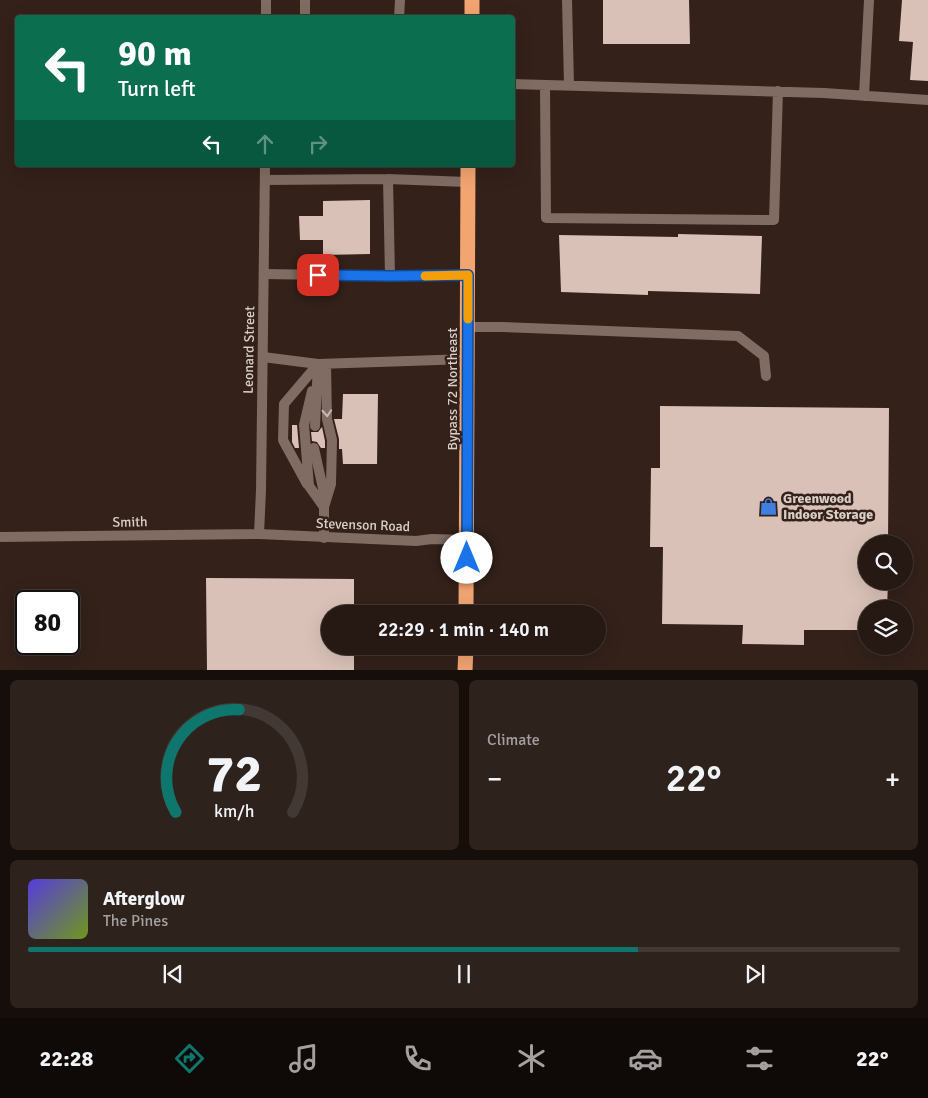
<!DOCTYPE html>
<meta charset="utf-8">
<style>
body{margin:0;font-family:Signika,sans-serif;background:#2e221d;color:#f1f3f6;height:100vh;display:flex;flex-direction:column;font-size:19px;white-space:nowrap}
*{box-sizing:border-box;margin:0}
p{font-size:16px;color:#a4a0a0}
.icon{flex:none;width:28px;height:28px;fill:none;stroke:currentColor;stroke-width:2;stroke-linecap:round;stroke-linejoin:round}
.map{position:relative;height:670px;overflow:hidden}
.panel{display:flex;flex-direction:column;gap:10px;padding:10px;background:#150e0b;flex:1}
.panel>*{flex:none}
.hud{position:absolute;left:15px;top:15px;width:500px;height:152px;border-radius:5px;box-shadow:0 5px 20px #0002,0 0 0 1px #423834;background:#0b6e4f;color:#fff;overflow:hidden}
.controls{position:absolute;left:858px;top:535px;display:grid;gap:10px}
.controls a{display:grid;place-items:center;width:55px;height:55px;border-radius:50%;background:#261914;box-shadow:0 5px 20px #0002,0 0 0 1px #423834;font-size:25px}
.speed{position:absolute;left:15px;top:590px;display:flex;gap:10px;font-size:25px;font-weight:700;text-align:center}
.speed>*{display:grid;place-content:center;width:65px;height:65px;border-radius:50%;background:#261914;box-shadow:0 5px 20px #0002,0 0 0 1px #423834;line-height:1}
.speed .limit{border:2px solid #111;border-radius:8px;background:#fff;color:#111}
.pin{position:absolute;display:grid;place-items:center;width:42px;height:42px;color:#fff;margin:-21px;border-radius:10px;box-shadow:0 2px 8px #0006}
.me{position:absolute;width:55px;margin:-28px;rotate:0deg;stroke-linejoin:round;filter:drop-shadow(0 0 4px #0008)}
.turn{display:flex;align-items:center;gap:18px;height:105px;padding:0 20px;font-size:22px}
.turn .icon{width:65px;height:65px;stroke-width:2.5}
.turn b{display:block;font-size:35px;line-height:42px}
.lanes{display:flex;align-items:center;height:48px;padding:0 20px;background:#0003;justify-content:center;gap:25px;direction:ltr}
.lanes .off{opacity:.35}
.big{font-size:38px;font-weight:600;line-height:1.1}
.panel .card{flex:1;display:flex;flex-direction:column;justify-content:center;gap:8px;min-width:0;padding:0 18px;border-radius:8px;background:#2e221d}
.panel .dial{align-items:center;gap:0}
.dial svg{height:130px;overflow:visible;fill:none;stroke:#423834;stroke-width:7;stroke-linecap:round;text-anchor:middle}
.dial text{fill:#f1f3f6;stroke:none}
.song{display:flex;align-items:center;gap:15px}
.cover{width:60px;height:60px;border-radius:8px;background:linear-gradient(135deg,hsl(250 70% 55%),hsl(80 70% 35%))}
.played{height:5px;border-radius:2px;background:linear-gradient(90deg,#0f766e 70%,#423834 70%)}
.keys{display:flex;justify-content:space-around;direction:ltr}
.heat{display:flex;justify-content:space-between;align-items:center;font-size:28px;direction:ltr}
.panel .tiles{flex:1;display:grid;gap:10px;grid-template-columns:1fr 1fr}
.card:last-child{grid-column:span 2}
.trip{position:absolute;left:321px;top:605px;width:285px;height:50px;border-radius:25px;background:#261914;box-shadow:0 5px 20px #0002,0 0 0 1px #423834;font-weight:600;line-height:50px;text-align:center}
.menu{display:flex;height:80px;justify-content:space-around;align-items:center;background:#0f0a08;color:#a4a0a0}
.menu .icon{width:35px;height:35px}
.menu .on{color:#0f766e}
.menu b{font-size:22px;color:#f1f3f6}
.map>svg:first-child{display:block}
.building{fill:#d9c1b7}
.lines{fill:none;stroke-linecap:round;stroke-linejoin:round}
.lane{stroke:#806c62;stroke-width:10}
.street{stroke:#806c62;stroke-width:10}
.highway{stroke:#f2a471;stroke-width:15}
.oneway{stroke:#c8bab4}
.route-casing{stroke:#114b97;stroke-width:12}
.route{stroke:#1a73e8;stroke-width:9}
.slow{stroke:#f59e0b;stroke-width:9}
.labels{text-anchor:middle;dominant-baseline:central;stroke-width:5;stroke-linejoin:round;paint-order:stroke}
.street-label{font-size:14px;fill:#dacec9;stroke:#33211a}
.poi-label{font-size:14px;font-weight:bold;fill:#dacec9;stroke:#33211a;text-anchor:start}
</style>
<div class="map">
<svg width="928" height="671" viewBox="0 0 928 671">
<rect width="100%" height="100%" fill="#33211a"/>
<path class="building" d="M603,0H689L690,44H603Z
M902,0H928V81L910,80L913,42L899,41Z
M370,200V254L323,255V240H300L299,216H323V201Z
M678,234L762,236L760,294L648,291V295L561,292L559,235L678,237Z
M343,394H378L377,464H343L342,449H339V439L334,419H342Z
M660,406L889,408L888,544H866V581H888L887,609H866V630H804V645L742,644L743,625L662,624L663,547H650L651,468H660Z
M292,425H297L299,448H295L292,442Z
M322,427L325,441V448H321L317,442L312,441L311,432H318Z
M206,578L354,579V614H330V646H354V671H207Z"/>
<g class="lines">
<path class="lane" d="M305,0V18
M567,0L569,85
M399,18L400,0
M512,84L824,93L928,100
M545,85L546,218L774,220L778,91
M864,96L869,0
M388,179L390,276
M265,180L388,179L467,182
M264,274L390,276L468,275
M468,327H501L738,336L764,356L766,376
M263,357L318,364
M312,391L304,425L309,486L324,507
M315,426L318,364L468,359
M314,448L324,493V538
M307,484L283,440L284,404L318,364
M324,507L331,484L332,440L327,419L326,364"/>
<path class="street" d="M266,18V0
M259,534L261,490L265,165
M0,537L259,534L416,541L432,539L467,540"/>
<path class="highway" d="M472,18V0
M466,614L468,165
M465,671L466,646"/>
</g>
<defs><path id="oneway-chevron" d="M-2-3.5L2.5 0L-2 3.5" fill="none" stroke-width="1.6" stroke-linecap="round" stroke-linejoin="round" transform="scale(1.25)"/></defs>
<use class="oneway" href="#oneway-chevron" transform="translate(327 413) rotate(87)"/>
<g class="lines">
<defs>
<path id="route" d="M318,275L390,276L468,275L467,558"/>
</defs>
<use href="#route" class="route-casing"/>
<use href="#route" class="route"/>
<path class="slow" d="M425,276L468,275V319"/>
</g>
<defs>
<symbol id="shop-bare" viewBox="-9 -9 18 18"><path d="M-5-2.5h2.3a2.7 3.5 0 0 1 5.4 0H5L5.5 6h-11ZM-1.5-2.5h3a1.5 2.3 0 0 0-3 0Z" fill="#3f7fe0" stroke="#33211a" stroke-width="2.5" paint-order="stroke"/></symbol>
</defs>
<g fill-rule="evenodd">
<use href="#shop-bare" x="756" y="494" width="25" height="25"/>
</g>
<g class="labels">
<g class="street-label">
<text transform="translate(249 350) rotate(-89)">Leonard Street</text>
<text transform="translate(452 389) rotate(-90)">Bypass 72 Northeast</text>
<text transform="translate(130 522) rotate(-1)">Smith</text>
<text transform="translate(363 525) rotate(2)">Stevenson Road</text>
</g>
<g class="poi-label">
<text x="783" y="498">Greenwood<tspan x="783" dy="16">Indoor Storage</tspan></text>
</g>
</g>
</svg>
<div class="controls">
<a><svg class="icon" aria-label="search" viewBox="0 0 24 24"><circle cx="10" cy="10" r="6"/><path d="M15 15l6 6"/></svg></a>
<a><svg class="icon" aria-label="layers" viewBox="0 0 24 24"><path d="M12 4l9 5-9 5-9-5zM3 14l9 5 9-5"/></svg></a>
</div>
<div class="speed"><div class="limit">80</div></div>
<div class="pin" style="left:318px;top:275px;background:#d93025"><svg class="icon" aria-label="arrive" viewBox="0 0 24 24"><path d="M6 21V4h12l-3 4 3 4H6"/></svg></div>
<svg class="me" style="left:467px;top:558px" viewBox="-20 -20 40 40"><circle r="19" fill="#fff"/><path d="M0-13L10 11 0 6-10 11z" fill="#1a73e8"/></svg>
<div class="trip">22:29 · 1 min · 140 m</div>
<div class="hud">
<div class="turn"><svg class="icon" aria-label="left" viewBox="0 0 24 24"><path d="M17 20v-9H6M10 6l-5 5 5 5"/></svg><div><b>90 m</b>Turn left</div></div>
<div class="lanes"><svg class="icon" aria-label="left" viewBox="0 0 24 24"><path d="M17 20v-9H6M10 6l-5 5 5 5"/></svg><svg class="icon off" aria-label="ahead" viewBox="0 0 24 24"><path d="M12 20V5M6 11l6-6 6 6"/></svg><svg class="icon off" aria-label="right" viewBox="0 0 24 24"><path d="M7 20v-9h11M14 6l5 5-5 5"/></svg></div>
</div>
</div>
<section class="panel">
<div class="tiles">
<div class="card dial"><svg viewBox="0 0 100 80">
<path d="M14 69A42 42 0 1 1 86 69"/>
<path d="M14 69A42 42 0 0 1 53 6" stroke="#0f766e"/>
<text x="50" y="56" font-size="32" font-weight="700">72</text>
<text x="50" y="72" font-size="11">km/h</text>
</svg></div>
<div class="card"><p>Climate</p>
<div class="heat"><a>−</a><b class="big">22°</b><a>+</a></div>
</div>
<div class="card">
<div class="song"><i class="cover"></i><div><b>Afterglow</b><p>The Pines</p></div></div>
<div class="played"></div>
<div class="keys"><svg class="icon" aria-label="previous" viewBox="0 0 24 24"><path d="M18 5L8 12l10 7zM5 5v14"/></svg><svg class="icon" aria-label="pause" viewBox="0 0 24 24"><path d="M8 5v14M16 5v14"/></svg><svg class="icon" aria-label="next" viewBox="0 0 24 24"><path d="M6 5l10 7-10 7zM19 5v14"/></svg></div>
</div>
</div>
</section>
<nav class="menu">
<b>22:28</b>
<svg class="icon on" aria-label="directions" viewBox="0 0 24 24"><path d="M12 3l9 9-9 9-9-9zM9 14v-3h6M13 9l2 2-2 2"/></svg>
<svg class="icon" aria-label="music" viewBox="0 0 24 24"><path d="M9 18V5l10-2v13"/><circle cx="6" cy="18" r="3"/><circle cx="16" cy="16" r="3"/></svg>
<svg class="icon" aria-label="phone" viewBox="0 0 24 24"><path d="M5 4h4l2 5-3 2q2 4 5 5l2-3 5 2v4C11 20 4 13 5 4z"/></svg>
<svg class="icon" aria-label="climate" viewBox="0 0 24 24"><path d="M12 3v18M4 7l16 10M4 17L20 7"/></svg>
<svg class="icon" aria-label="car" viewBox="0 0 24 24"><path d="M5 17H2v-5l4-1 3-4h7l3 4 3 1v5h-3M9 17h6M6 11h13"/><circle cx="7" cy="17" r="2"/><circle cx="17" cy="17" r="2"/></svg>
<svg class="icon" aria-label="filters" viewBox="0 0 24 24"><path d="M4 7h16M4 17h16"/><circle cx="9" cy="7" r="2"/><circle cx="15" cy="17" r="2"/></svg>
<b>22°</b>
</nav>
